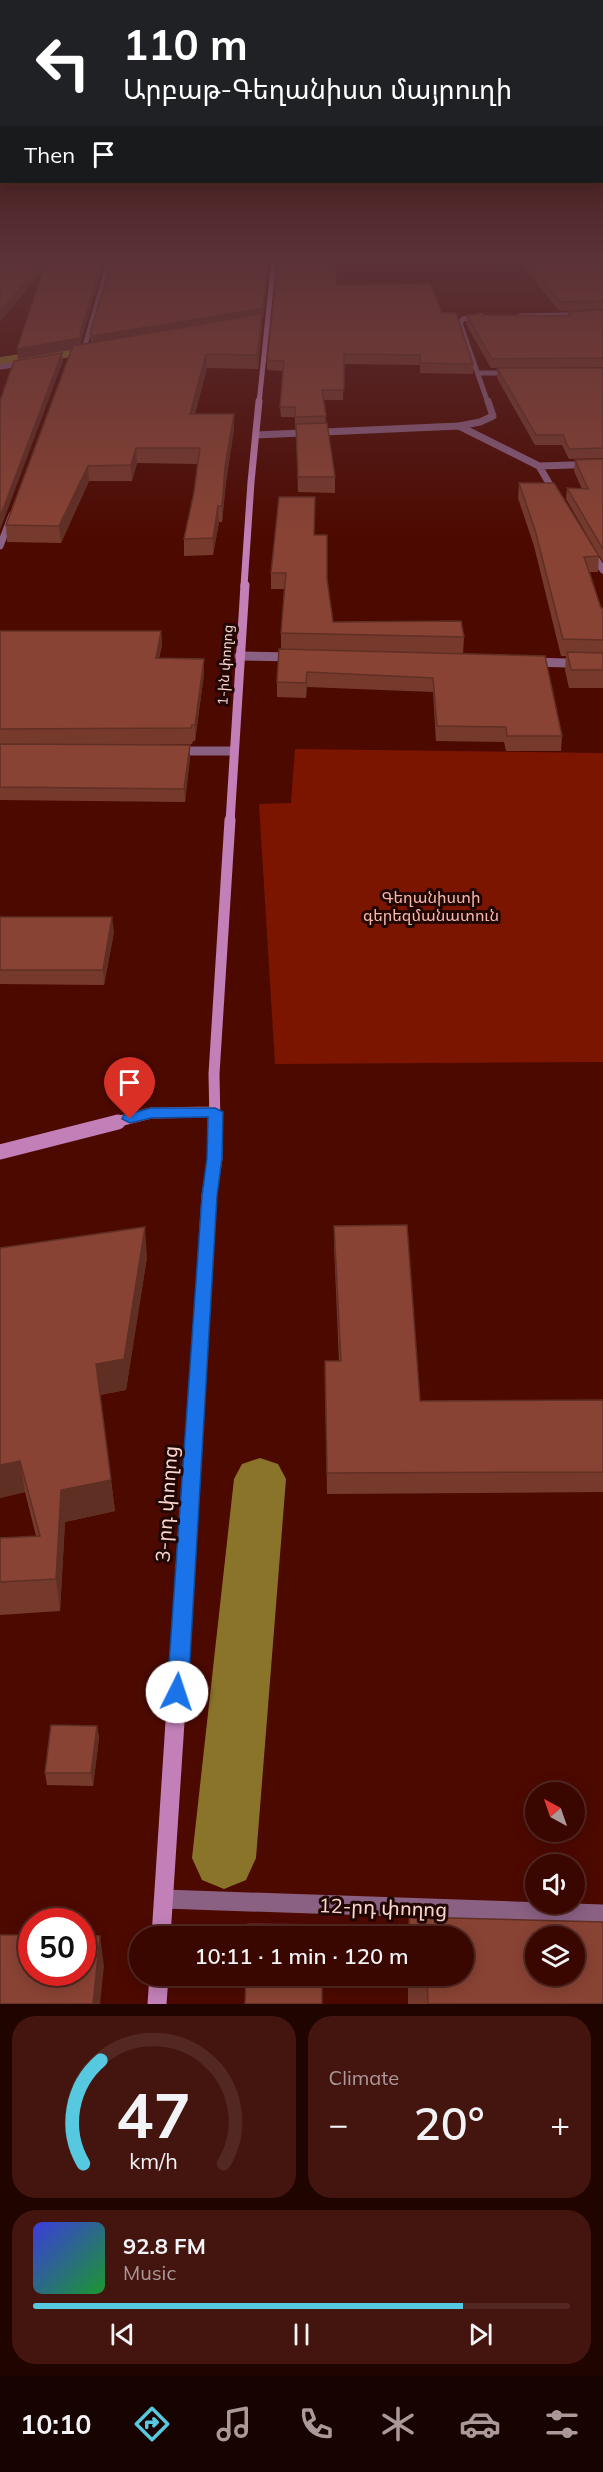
<!DOCTYPE html>
<meta charset="utf-8">
<style>
body{margin:0;font-family:Mulish,"Noto Sans Armenian",sans-serif;background:#44150f;color:#f1f3f6;height:100vh;display:flex;flex-direction:column;font-size:22px;white-space:nowrap}
*{box-sizing:border-box;margin:0}
p{font-size:20px;color:#ab9999}
.icon{flex:none;width:33px;height:33px;fill:none;stroke:currentColor;stroke-width:2;stroke-linecap:round;stroke-linejoin:round}
.map{position:relative;height:2004px;overflow:hidden}
.panel{display:flex;flex-direction:column;gap:12px;padding:12px;background:#1f0400;flex:1}
.panel>*{flex:none}
.guide{position:absolute;left:0px;top:0px;width:603px;height:183px;box-shadow:0 3px 15px #0003,0 0 0 2px #532822;background:#202124;color:#fff;overflow:hidden}
.needle{width:39px;rotate:320deg}
.fabs{position:absolute;left:525px;top:1782px;display:grid;gap:12px}
.fabs a{display:grid;place-items:center;width:60px;height:60px;border-radius:50%;background:#390700;box-shadow:0 3px 15px #0003,0 0 0 2px #532822;font-size:30px}
.speed{position:absolute;left:18px;top:1908px;display:flex;gap:12px;font-size:30px;font-weight:700;text-align:center}
.speed>*{display:grid;place-content:center;width:78px;height:78px;border-radius:50%;background:#390700;box-shadow:0 3px 15px #0003,0 0 0 2px #532822;line-height:1}
.speed .limit{border:9px solid #d22;background:#fff;color:#111}
.pin{position:absolute;display:grid;place-items:center;width:51px;height:51px;color:#fff;margin:-62px -26px;border-radius:50% 50% 50% 0;rotate:-45deg;box-shadow:0 0 6px #0007}
.pin .icon{rotate:45deg}
.me{position:absolute;width:66px;margin:-33px;rotate:4deg;stroke-linejoin:round;filter:drop-shadow(0 0 4px #0008)}
.turn{display:flex;align-items:center;gap:21px;height:126px;padding:0 24px;font-size:27px}
.turn .icon{width:78px;height:78px;stroke-width:2.5}
.turn b{display:block;font-size:42px;line-height:51px}
.then{display:flex;align-items:center;height:57px;padding:0 24px;background:#0003;gap:12px;font-size:22px}
.big{font-size:45px;font-weight:600;line-height:1.1}
.panel .widget{flex:1;display:flex;flex-direction:column;justify-content:center;gap:9px;min-width:0;padding:0 21px;border-radius:24px;background:#44150f}
.panel .dial{align-items:center;gap:0}
.dial svg{height:156px;overflow:visible;fill:none;stroke:#532822;stroke-width:7;stroke-linecap:round;text-anchor:middle}
.dial text{fill:#f1f3f6;stroke:none}
.song{display:flex;align-items:center;gap:18px}
.cover{width:72px;height:72px;border-radius:9px;background:linear-gradient(135deg,hsl(240 70% 55%),hsl(130 70% 35%))}
.played{height:6px;border-radius:3px;background:linear-gradient(90deg,#56c9e1 80%,#532822 80%)}
.keys{display:flex;justify-content:space-around;direction:ltr}
.heat{display:flex;justify-content:space-between;align-items:center;font-size:33px;direction:ltr}
.panel .tiles{flex:1;display:grid;gap:12px;grid-template-columns:1fr 1fr}
.widget:last-child{grid-column:span 2}
.trip{position:absolute;left:129px;top:1926px;width:345px;height:60px;border-radius:30px;background:#390700;box-shadow:0 3px 15px #0003,0 0 0 2px #532822;font-weight:600;line-height:60px;text-align:center}
.dock{display:flex;height:96px;justify-content:space-around;align-items:center;background:#170300;color:#ab9999}
.dock .icon{width:42px;height:42px}
.dock .active{color:#56c9e1}
.dock b{font-size:27px;color:#f1f3f6}
.map>svg:first-child{display:block}
.green{fill:#7c1500}
.lines{fill:none;stroke-linecap:round;stroke-linejoin:round}
.canal{fill:#8a7429;fill-rule:evenodd}
.street-far3{stroke:#8a6083;stroke-width:5}
.street-far2{stroke:#8a6083;stroke-width:7}
.street-far1{stroke:#8a6083;stroke-width:9}
.street{stroke:#8a6083;stroke-width:19}
.secondary-far5{stroke:#c380b8;stroke-width:5}
.secondary-far4{stroke:#c380b8;stroke-width:7}
.secondary-far3{stroke:#c380b8;stroke-width:9}
.secondary-far2{stroke:#c380b8;stroke-width:11}
.secondary-far1{stroke:#c380b8;stroke-width:15}
.secondary{stroke:#c380b8;stroke-width:19}
.wall{fill:#763a2d;fill-rule:evenodd}
.shaded-wall{fill:#602f24}
.building{fill:#894334;stroke:#602f24;stroke-width:1.5;fill-rule:evenodd}
.route{fill:#1a73e8;stroke:#114b97;stroke-width:1.5}
.labels{text-anchor:middle;dominant-baseline:central;stroke-width:6;stroke-linejoin:round;paint-order:stroke}
.far-street-label{font-size:14px;fill:#fad8d0;stroke:#210603}
.park-label{font-size:16px;fill:#f7b8aa;stroke:#210603}
.near-street-label{font-size:20px;fill:#fad8d0;stroke:#210603}
</style>
<div class="map">
<svg width="603" height="2004" viewBox="0 0 603 2004">
<rect width="100%" height="100%" fill="#4c0900"/>
<path class="green" d="M295,749L603,753V1062L275,1064L259,804L291,803Z"/>
<g class="lines">
<path class="canal" d="M83,345L89,346L92,350L89,354L0,369V357Z
M260,1458L278,1464L286,1479L256,1858L246,1880L224,1889L202,1880L192,1858L234,1479L242,1464Z"/>
<path class="street-far3" d="M481,316L463,319L460,323L488,403
M520,316L603,314
M94,352L85,345L110,259
M0,367L28,363
M479,373H514"/>
<path class="street-far2" d="M459,426L539,466L557,497
M256,435L459,426L480,422L493,416L488,401
M539,466L603,464
M0,546L12,515
M590,550L603,570"/>
<path class="street-far1" d="M239,656L295,657
M531,662L603,664
M174,751H233"/>
<path class="street" d="M164,1899L603,1914"/>
<path class="secondary-far5" d="M259,403L274,259"/>
<path class="secondary-far4" d="M244,586L251,482L259,401"/>
<path class="secondary-far3" d="M230,822L245,585"/>
<path class="secondary-far2" d="M112,1123L151,1113L215,1112
M215,1123L214,1074L230,820"/>
<path class="secondary-far1" d="M0,1152L118,1122
M189,1510L209,1196L215,1158V1122"/>
<path class="secondary" d="M161,1936L189,1508
M157,2004L159,1976"/>
</g>
<path class="wall" d="M0,259H105L81,342V344L91,343L90,334L112,259H269L263,317H262V327L258,369L207,368L195,414H234V429L226,482L222,522H219L213,555L184,556V539L194,492L197,464L137,463L132,481H89L61,543L7,542L6,525L71,350L18,359L43,270Z
M491,259H603V309L559,311L517,259Z
M336,285L442,313L473,364V374L420,373V365L344,364L343,400H324L326,423L335,477V493L298,492L296,428H295V417H281L280,407L284,371L267,370V360Z
M603,310V367L491,368L466,324L467,315L567,316L568,312Z
M497,368H603V458L569,459L562,445H535L497,378Z
M603,459V562L599,556L598,572H590L601,608H603V688H569L565,670L566,656H561L534,546L518,498L519,483L598,554L566,499L567,488L582,489L574,471L575,460Z
M314,535L327,579L333,622L464,637L463,654L562,736L561,751H506L504,742L436,741L433,692L307,687L306,698L277,697V682L281,650V633L284,589H271V573Z
M0,631H161L162,645L159,658L204,659V674L195,741H193L192,744H45L190,758L185,802L0,800Z
M0,917L114,932L104,985L0,984Z
M334,1226L420,1401L603,1400V1492L327,1494L325,1361H339L334,1246Z
M147,1257L126,1390L100,1395L115,1511L65,1522L60,1611L0,1615V1538L36,1536L25,1492L0,1498Z
M97,1726L99,1738L93,1786L47,1785L45,1773Z
M409,1917L603,1922V2004H408V1976H464V1936H408ZM536,1936H574V1976H536Z"/>
<path class="shaded-wall" d="M45,259H49V263L0,322V311Z
M102,259H105L81,342V348L18,359L17,349L80,334Z
M268,259H269L263,317H262V327L258,369L257,355L94,346L93,336Z
M62,353L63,361L0,530V517Z
M206,354L207,368L191,429L190,414Z
M234,414V429L226,482L222,522V506L225,467Z
M136,448L137,463L132,481L131,465Z
M88,466L89,481L61,543L59,526Z
M218,506L219,522L213,555V538Z
M161,631L162,645L156,673V658Z
M204,659V674L195,741V725Z
M307,672V687L306,698V683Z
M190,745V758L185,802L184,789Z
M112,917L114,932L104,985L103,970Z
M145,1227L147,1257L126,1390L99,1395L96,1364Z
M20,1461L25,1492L0,1498V1465Z
M111,1480L115,1511L65,1522L60,1611L56,1579L61,1490Z
M97,1726L99,1738L93,1786L91,1773Z
M100,1936L104,1966L100,2004H93Z"/>
<path class="building" d="M0,259H45L0,311Z
M47,259H102L80,334L81,338L17,349Z
M112,259H268L263,308L93,336L90,334Z
M278,259H334L336,285L430,284L442,313H456L473,364L420,363V355L344,354V390H322L326,416L295,417V407H280L284,361L267,360Z
M524,259H603V301L560,302Z
M603,310V358L492,359L467,315L571,316L568,312Z
M262,314L257,355L206,354L190,414H234L225,467L222,506H218L213,538L184,539L194,492L200,448H136L131,465L88,466L59,526L6,525L73,346Z
M62,353L0,517V401L14,361Z
M497,368H603V448L569,449L563,435H536Z
M327,423L335,477H298L296,424Z
M603,459V549L567,488L588,489L575,460Z
M519,483H554L599,556L584,557L601,608H603V640L563,639L535,530Z
M279,497H315L314,535H327V579L333,622L461,621L464,637L281,633L286,573H271Z
M0,631H161L156,658L204,659L195,725H192L191,728L0,729Z
M279,649L545,656L562,736H507L506,727L437,726L433,678L307,672L306,683L277,682Z
M567,652L603,653V670H571Z
M0,744L190,745L184,789L0,787Z
M0,917H112L103,970H0Z
M407,1225L420,1401L603,1400V1472L327,1473L325,1361H341L334,1226Z
M145,1227L124,1359L96,1364L111,1480L61,1490L56,1579L0,1582V1538L40,1536L20,1461L0,1465V1248Z
M51,1725L97,1726L91,1773H45Z
M409,1917L603,1922V2004H428L427,1980L411,1979V1976H464V1936H410ZM536,1936H574V1976H536Z
M248,1924L322,1925V1936H248Z
M0,1935H32V1972H82V1935L100,1936L93,2004H0Z
M246,1976H322V2004H245Z"/>
<linearGradient id="sky" x2="0" y2="1"><stop stop-color="#2a0500"/><stop offset="0.48" stop-color="#5b3237"/><stop offset="1" stop-color="#5b3237" stop-opacity="0"/></linearGradient>
<rect width="603" height="539" fill="url(#sky)"/>
<path class="route" d="M151,1108H215L223,1112L222,1158L217,1196L188,1692L185,1698L177,1701L170,1698L167,1692L202,1196L207,1158L208,1117L151,1118L130,1123L122,1119L124,1115Z"/>
<g class="labels">
<g class="far-street-label">
<text transform="translate(225 665) rotate(-86)">1-ին փողոց</text>
</g>
<g class="park-label">
<text x="431" y="897">Գեղանիստի<tspan x="431" dy="18">գերեզմանատուն</tspan></text>
</g>
<g class="near-street-label">
<text transform="translate(166 1504) rotate(-86)">3-րդ փողոց</text>
<text transform="translate(383 1907) rotate(2)">12-րդ փողոց</text>
</g>
</g>
</svg>
<div class="fabs">
<a><svg class="needle" viewBox="-14 -14 28 28"><path d="M0-13l5 13h-10z" fill="#e53935"/><path d="M0 13l5-13h-10z" fill="#ab9999"/></svg></a>
<a><svg class="icon" aria-label="sound" viewBox="0 0 24 24"><path d="M4 9h4l5-4v14l-5-4H4zM17 9q2 3 0 6"/></svg></a>
<a><svg class="icon" aria-label="layers" viewBox="0 0 24 24"><path d="M12 4l9 5-9 5-9-5zM3 14l9 5 9-5"/></svg></a>
</div>
<div class="speed"><div class="limit">50</div></div>
<div class="pin" style="left:130px;top:1119px;background:#d93025"><svg class="icon" aria-label="arrive" viewBox="0 0 24 24"><path d="M6 21V4h12l-3 4 3 4H6"/></svg></div>
<svg class="me" style="left:177px;top:1692px" viewBox="-20 -20 40 40"><circle r="19" fill="#fff"/><path d="M0-13L10 11 0 6-10 11z" fill="#1a73e8"/></svg>
<div class="trip">10:11 · 1 min · 120 m</div>
<div class="guide">
<div class="turn"><svg class="icon" aria-label="left" viewBox="0 0 24 24"><path d="M17 20v-9H6M10 6l-5 5 5 5"/></svg><div><b>110 m</b>Արբաթ-Գեղանիստ մայրուղի</div></div>
<div class="then">Then<svg class="icon" aria-label="arrive" viewBox="0 0 24 24"><path d="M6 21V4h12l-3 4 3 4H6"/></svg></div>
</div>
</div>
<section class="panel">
<div class="tiles">
<div class="widget dial"><svg viewBox="0 0 100 80">
<path d="M14 69A42 42 0 1 1 86 69"/>
<path d="M14 69A42 42 0 0 1 23 16" stroke="#56c9e1"/>
<text x="50" y="56" font-size="32" font-weight="700">47</text>
<text x="50" y="72" font-size="11">km/h</text>
</svg></div>
<div class="widget"><p>Climate</p>
<div class="heat"><a>−</a><b class="big">20°</b><a>+</a></div>
</div>
<div class="widget">
<div class="song"><i class="cover"></i><div><b>92.8 FM</b><p>Music</p></div></div>
<div class="played"></div>
<div class="keys"><svg class="icon" aria-label="previous" viewBox="0 0 24 24"><path d="M18 5L8 12l10 7zM5 5v14"/></svg><svg class="icon" aria-label="pause" viewBox="0 0 24 24"><path d="M8 5v14M16 5v14"/></svg><svg class="icon" aria-label="next" viewBox="0 0 24 24"><path d="M6 5l10 7-10 7zM19 5v14"/></svg></div>
</div>
</div>
</section>
<nav class="dock">
<b>10:10</b>
<svg class="icon active" aria-label="directions" viewBox="0 0 24 24"><path d="M12 3l9 9-9 9-9-9zM9 14v-3h6M13 9l2 2-2 2"/></svg>
<svg class="icon" aria-label="music" viewBox="0 0 24 24"><path d="M9 18V5l10-2v13"/><circle cx="6" cy="18" r="3"/><circle cx="16" cy="16" r="3"/></svg>
<svg class="icon" aria-label="phone" viewBox="0 0 24 24"><path d="M5 4h4l2 5-3 2q2 4 5 5l2-3 5 2v4C11 20 4 13 5 4z"/></svg>
<svg class="icon" aria-label="climate" viewBox="0 0 24 24"><path d="M12 3v18M4 7l16 10M4 17L20 7"/></svg>
<svg class="icon" aria-label="car" viewBox="0 0 24 24"><path d="M5 17H2v-5l4-1 3-4h7l3 4 3 1v5h-3M9 17h6M6 11h13"/><circle cx="7" cy="17" r="2"/><circle cx="17" cy="17" r="2"/></svg>
<svg class="icon" aria-label="filters" viewBox="0 0 24 24"><path d="M4 7h16M4 17h16"/><circle cx="9" cy="7" r="2"/><circle cx="15" cy="17" r="2"/></svg>
</nav>
